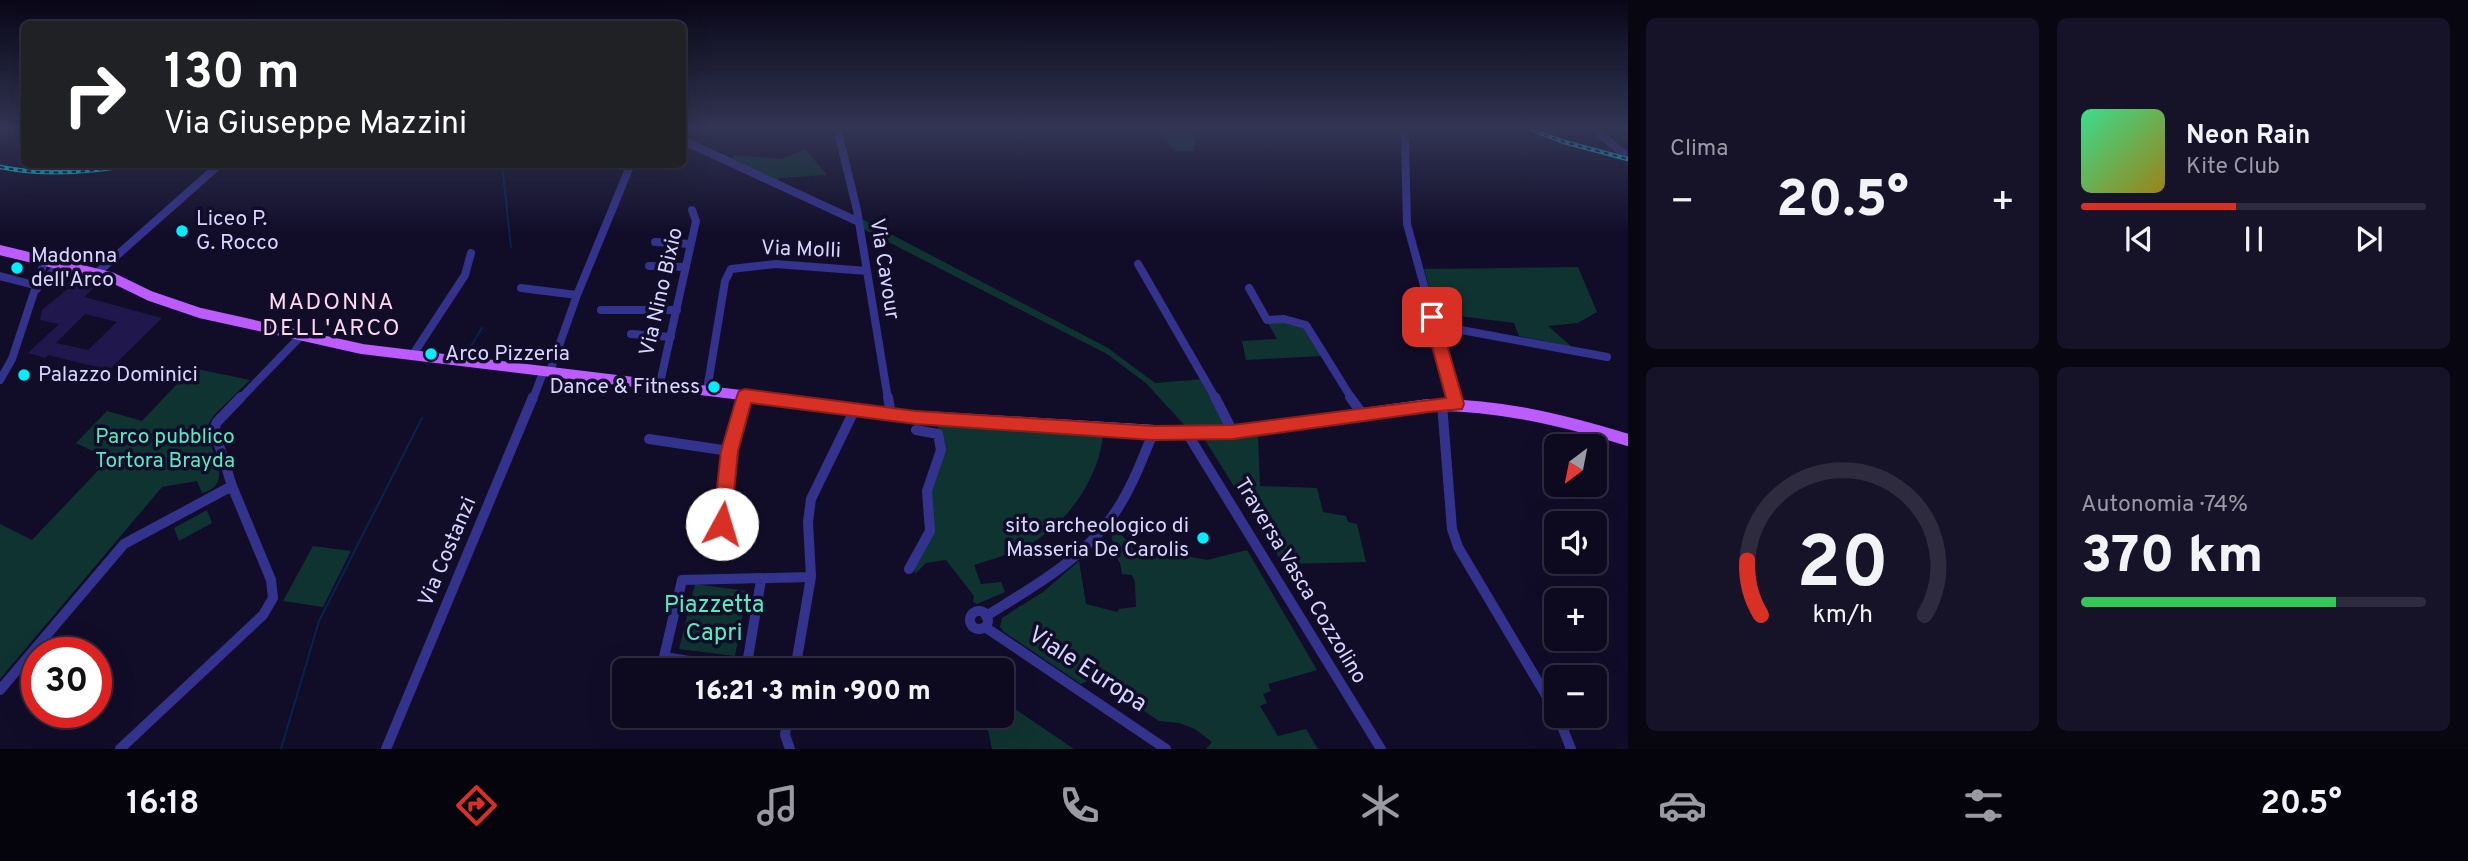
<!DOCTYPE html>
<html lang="it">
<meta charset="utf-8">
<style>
body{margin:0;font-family:Overpass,sans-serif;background:#161328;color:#f1f3f6;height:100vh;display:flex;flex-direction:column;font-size:26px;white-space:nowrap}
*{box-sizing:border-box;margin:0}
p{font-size:23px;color:#9a9aa4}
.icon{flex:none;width:38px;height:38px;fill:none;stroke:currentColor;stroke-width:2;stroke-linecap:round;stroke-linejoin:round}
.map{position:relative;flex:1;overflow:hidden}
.side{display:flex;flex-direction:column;gap:18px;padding:18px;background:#070611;width:840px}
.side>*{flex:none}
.banner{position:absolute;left:21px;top:21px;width:665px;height:147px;border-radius:10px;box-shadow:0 7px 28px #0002,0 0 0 2px #2d2b3d;background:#202124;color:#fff;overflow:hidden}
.needle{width:46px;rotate:212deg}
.controls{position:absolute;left:1544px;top:434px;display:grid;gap:14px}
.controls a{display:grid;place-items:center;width:63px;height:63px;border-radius:10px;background:#0d0a1f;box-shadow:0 7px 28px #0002,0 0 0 2px #2d2b3d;font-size:35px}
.speed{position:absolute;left:21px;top:637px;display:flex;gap:14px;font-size:35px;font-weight:700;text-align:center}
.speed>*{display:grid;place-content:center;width:91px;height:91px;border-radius:50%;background:#0d0a1f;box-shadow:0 7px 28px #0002,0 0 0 2px #2d2b3d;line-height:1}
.speed .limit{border:10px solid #d22;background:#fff;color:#111}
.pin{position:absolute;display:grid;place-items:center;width:60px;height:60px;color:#fff;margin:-30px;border-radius:14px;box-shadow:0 4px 10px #0006}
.me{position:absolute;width:77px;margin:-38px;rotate:6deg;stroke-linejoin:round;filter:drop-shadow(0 0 5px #0008)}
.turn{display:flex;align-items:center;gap:24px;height:147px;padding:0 28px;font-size:32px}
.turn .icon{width:91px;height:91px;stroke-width:2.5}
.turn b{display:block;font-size:49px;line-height:60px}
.big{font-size:52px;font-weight:800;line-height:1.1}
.side .card{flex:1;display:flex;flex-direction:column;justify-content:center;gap:10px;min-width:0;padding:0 24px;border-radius:10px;background:#161328}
.side .dial{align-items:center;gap:0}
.dial svg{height:182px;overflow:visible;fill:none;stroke:#2d2b3d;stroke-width:7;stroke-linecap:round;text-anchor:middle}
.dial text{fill:#f1f3f6;stroke:none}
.song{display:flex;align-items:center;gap:21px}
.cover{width:84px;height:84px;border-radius:10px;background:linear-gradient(135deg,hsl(150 70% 55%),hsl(50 70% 35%))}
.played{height:7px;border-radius:4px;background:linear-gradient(90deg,#d93025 45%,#2d2b3d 45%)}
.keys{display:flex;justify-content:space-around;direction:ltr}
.heat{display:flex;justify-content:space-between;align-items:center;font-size:38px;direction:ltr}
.charge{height:10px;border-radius:5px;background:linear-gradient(90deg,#34c759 74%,#2d2b3d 0)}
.side .tiles{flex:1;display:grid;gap:18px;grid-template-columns:repeat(2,1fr)}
.trip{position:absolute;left:612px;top:658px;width:402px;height:70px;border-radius:10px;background:#0d0a1f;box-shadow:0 7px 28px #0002,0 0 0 2px #2d2b3d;font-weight:800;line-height:70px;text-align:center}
.tabs{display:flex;height:112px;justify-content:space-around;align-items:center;background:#05040c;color:#9a9aa4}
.tabs .icon{width:49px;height:49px}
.tabs .on{color:#d93025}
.tabs b{font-size:32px;color:#f1f3f6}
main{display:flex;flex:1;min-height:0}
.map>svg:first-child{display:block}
.green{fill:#0f3331}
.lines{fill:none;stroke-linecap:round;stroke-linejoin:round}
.stream{stroke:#07234e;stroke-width:2}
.building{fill:#20174c;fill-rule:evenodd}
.minor-far1{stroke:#33338d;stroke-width:8}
.minor{stroke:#33338d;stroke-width:10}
.major-far1{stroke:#bc5cff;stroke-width:10}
.major{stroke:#bc5cff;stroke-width:12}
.rail-casing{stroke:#01eeff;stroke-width:4.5}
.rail{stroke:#110d29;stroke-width:2;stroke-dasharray:4.5;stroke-linecap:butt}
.route{fill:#d93025;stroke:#8d1f18;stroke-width:2}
.poi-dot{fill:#01eeff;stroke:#110d29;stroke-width:2.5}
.labels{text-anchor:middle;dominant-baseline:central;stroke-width:7;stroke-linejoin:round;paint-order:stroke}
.poi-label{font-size:21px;fill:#d8d5ff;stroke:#110d29;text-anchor:start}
.street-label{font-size:21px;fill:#d8d5ff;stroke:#110d29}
.park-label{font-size:21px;fill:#53ecc1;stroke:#110d29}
.neighbourhood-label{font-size:23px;letter-spacing:2px;fill:#ffd7f2;stroke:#110d29}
.near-park-label{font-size:24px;fill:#53ecc1;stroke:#110d29}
.near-street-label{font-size:24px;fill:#d8d5ff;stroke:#110d29}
</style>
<main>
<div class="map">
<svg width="1628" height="749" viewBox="0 0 1628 749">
<rect width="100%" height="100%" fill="#110d29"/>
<path class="green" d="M1155,128H1197L1194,151H1175Z
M805,149L827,175L779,178L778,182L730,161L734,155L782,159Z
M862,219L1108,348L1155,383L1203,379L1226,424L1186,427L1146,383L1107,354L863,229Z
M1578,267L1597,312L1578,323L1548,326L1572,347L1519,336L1514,323L1436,313L1424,269Z
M1287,322L1304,328L1321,356L1246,360L1242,341L1277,339L1268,323Z
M192,368L250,380L214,415L202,434L207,436C214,456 233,485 202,493L197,481L162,487L0,679V524L32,540L109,459L76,443L107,411L142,421Z
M937,425L1103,434C1100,475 1070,520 1035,541C1016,553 995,558 974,565L981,584L1001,582L1005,592L977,604L973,602L974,596L946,560L926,563L915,574L914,568L932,534L930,488L940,433Z
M1233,436L1235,439L1258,436L1260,486L1317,488L1323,512L1346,516L1348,522L1357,524L1366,562L1283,564L1203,437Z
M207,510L212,523L179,541L174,528Z
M1114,526L1137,553L1154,555L1160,551L1207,560L1247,550L1317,670L1268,684L1271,691L1263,694L1267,703L1260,706L1278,736L1306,729L1318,749H1206L1212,742L1195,729L1179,723L1159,721L1098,680L1092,679L1081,684L1004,632L1000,627L1002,618L1043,592L1079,561L1086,604L1117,612L1119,609L1136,607L1135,582L1132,575L1122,574L1120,563L1114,553L1111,529Z
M313,546L351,551L323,607L283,601Z
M695,584L747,591L735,656L679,649Z
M1003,701L1074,749H1075H992L985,716H1003Z"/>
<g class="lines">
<path class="stream" d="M502,164L511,247
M466,354L482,328
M281,749L319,621L422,418"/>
</g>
<path class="building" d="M81,278L100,282L84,297L162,318L109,370L48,355L45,358L28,353L59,324L40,320L42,310ZM85,314L117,322L88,350L56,343Z"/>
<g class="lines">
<path class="minor-far1" d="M837,128L857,210L888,399
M1402,128L1405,139L1407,224L1455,399
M1592,128L1628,157
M682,140L859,222
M655,242L691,244
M1138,264L1216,399
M649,266L686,267
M97,273L220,164
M0,276L34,285L37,289
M38,285L59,266
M521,288L577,295
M1249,288L1267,320L1284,319L1306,325L1352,399
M601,310H677
M1434,325L1607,357
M631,334L671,337
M412,356L465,275L471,253
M550,371L577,295L631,164
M0,380L12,359L44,262
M660,383L696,221L692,210
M707,390L725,281L731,269L776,264L867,271
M240,399L300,337
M533,399L544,370
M744,399L745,395"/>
<path class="minor" d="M888,397L891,415
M1215,397L1233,432
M1350,397L1363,415
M1454,397L1456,404
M1442,404L1452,529L1458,547L1556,712
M1187,433L1381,749
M649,439L729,451
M722,524L729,451L744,397
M909,569L930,531L927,491L941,450L938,434L916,430
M761,580L746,670L664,657L682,580L811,577
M970 620a9 9 0 1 1 18 0a9 9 0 1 1-18 0Z
M986,616C1033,587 1085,558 1116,511C1132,487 1142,460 1153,433
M985,627L1166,749
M795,670L811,577L808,522L811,499L854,411
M0,690L124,544L232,486
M788,716L785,735L790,749
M1558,716L1571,749
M120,749L263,615L273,598L271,580L232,486L214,429L217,422L241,397
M386,749L533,397"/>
<path class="major-far1" d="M0,250L111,277L150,296L200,313L362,349L774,399"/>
<path class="major" d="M761,397L891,415L1187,433L1233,432L1429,405C1497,404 1563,420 1628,440"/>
<defs>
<path id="rail" d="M1527,128L1564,142L1628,159
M0,167C45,176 89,173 134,164"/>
</defs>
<use href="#rail" class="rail-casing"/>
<use href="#rail" class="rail"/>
</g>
<linearGradient id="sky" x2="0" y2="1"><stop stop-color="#090717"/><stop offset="0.55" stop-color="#323554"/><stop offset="1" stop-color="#323554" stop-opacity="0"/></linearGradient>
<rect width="1628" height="233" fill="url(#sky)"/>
<path class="route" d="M1432,311L1439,317L1464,404L1462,409L1429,412L1233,439L1153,440L916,424L751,403L738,451L731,524L728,529L722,532L715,529L713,524L721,451L737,396L739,391L745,389L916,411L1153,426L1233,425L1446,398L1424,317Z"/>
<g class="poi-dot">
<circle cx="182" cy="231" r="7"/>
<circle cx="17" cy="268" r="7"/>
<circle cx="431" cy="354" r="7"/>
<circle cx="24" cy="375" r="7"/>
<circle cx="714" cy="387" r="7"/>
<circle cx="1203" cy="538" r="7"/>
</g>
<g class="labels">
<g class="poi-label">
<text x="196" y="219">Liceo P.<tspan x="196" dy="24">G. Rocco</tspan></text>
<text x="31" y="256">Madonna<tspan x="31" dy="24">dell'Arco</tspan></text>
<text x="445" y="354">Arco Pizzeria</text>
<text x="38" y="375">Palazzo Dominici</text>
<text x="700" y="387" text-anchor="end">Dance &amp; Fitness</text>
<text x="1189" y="526" text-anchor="end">sito archeologico di<tspan x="1189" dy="24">Masseria De Carolis</tspan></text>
</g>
<g class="street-label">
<text transform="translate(801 250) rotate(2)">Via Molli</text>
<text transform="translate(884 269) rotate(81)">Via Cavour</text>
<text transform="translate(662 292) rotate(-77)">Via Nino Bixio</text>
<text transform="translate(448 552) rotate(-67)">Via Costanzi</text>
<text transform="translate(1300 581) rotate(59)">Traversa Vasca Cozzolino</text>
</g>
<g class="park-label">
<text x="165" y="437">Parco pubblico<tspan x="165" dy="24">Tortora Brayda</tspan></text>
</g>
<g class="neighbourhood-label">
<text x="332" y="303">MADONNA<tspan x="332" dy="26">DELL'ARCO</tspan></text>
</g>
<g class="near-park-label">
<text x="714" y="606">Piazzetta<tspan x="714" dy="28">Capri</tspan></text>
</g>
<g class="near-street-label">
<text transform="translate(1087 670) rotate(33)">Viale Europa</text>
</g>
</g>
</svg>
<div class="controls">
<a><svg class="needle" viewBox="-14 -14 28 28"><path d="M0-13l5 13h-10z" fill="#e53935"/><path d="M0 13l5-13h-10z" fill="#9a9aa4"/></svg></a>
<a><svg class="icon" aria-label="sound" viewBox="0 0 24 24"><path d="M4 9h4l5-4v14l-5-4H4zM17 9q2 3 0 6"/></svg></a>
<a>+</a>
<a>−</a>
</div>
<div class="speed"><div class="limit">30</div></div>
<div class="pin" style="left:1432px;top:317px;background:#d93025"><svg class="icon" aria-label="arrive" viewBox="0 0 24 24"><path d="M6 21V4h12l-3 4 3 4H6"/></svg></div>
<svg class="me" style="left:722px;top:524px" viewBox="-20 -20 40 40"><circle r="19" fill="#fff"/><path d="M0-13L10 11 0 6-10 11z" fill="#d93025"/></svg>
<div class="trip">16:21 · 3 min · 900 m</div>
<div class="banner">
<div class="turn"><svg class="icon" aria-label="right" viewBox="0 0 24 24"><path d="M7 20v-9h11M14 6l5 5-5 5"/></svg><div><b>130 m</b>Via Giuseppe Mazzini</div></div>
</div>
</div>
<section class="side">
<div class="tiles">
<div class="card"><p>Clima</p>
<div class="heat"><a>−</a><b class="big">20.5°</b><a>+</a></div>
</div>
<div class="card">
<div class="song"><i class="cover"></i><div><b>Neon Rain</b><p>Kite Club</p></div></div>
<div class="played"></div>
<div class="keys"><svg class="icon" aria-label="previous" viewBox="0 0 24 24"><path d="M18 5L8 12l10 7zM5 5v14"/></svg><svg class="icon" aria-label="pause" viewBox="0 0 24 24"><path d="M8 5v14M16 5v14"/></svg><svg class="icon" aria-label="next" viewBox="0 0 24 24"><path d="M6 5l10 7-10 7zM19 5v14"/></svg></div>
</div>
<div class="card dial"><svg viewBox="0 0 100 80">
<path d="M14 69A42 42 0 1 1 86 69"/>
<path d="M14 69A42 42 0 0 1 8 45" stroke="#d93025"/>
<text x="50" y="56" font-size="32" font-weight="700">20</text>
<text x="50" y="72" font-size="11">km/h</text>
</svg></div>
<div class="card"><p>Autonomia · 74%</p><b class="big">370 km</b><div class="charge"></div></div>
</div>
</section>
</main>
<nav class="tabs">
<b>16:18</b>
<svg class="icon on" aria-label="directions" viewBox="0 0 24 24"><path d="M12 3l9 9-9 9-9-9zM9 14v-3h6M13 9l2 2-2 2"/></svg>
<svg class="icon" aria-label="music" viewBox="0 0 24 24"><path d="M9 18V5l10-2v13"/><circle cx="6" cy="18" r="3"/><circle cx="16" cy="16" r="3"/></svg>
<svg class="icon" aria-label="phone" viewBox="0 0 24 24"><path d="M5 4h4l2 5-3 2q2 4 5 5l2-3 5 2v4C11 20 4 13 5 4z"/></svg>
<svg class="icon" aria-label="climate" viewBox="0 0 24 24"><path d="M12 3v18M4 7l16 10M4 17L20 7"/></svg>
<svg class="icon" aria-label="car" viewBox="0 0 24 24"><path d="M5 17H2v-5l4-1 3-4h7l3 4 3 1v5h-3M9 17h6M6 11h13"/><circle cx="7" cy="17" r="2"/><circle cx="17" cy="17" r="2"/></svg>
<svg class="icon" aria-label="filters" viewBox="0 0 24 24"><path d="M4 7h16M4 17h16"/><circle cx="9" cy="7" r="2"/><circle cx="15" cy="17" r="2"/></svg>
<b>20.5°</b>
</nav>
